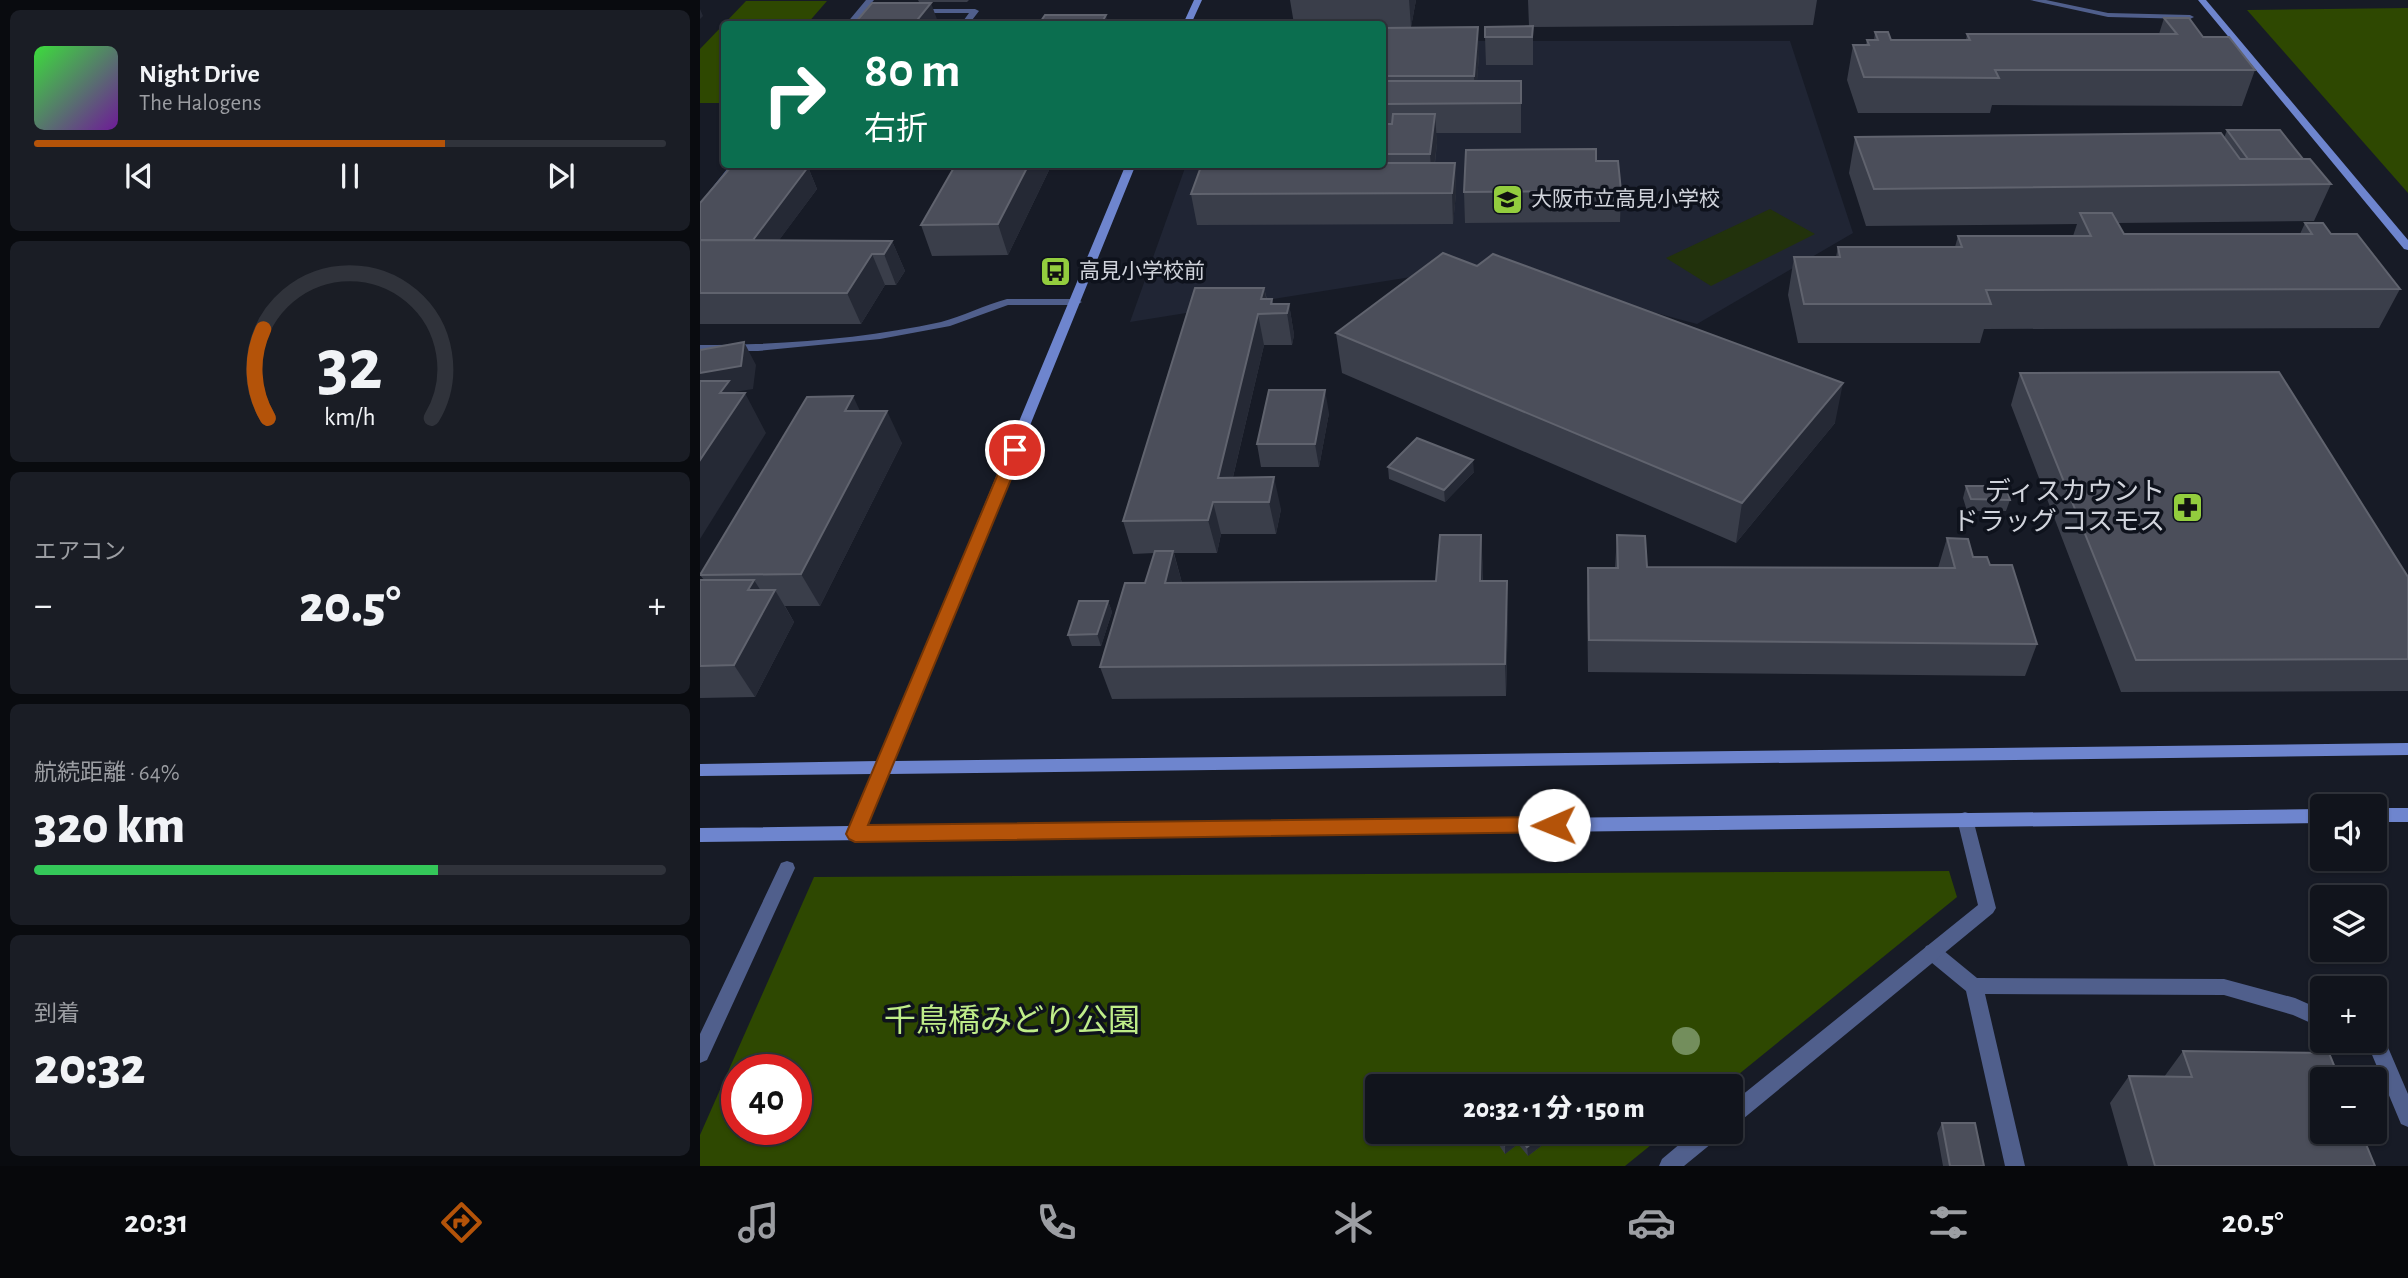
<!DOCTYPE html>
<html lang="ja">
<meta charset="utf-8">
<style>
body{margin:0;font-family:"Alegreya Sans","Noto Sans JP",sans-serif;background:#1a1d25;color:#f1f3f6;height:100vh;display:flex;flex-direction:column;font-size:26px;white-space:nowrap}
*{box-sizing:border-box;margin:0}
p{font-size:23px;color:#9c9ea3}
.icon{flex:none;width:38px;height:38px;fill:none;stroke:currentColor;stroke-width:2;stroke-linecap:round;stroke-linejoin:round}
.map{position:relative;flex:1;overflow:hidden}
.details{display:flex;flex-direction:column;gap:10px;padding:10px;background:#090b0f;width:700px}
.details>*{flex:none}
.banner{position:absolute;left:21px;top:21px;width:665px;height:147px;border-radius:7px;box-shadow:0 2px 5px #0004,0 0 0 2px #30333b;background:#0b6e4f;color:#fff;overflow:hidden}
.buttons{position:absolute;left:1610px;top:794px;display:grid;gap:14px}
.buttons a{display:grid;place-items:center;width:77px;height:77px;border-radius:7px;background:#11141c;box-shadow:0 2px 5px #0004,0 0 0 2px #30333b;font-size:35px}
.speed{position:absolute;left:21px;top:1054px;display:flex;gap:14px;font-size:35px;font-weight:700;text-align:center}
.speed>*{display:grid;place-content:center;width:91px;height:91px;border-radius:50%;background:#11141c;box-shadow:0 2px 5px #0004,0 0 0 2px #30333b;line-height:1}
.speed .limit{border:10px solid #d22;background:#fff;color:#111}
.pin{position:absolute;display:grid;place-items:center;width:60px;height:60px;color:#fff;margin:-30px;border:4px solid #fff;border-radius:50%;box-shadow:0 2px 7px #0007}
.me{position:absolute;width:77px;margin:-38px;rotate:269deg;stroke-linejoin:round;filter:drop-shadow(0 0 5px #0008)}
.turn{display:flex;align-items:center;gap:24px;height:147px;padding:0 28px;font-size:32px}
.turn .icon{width:91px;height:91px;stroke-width:2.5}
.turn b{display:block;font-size:49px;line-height:60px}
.big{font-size:52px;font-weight:800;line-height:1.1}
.details .card{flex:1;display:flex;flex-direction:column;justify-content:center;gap:10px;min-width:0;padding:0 24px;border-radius:10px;background:#1a1d25}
.details .dial{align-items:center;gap:0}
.dial svg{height:182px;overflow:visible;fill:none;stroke:#30333b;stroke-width:7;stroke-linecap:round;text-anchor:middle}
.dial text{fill:#f1f3f6;stroke:none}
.song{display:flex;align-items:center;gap:21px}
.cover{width:84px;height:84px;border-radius:10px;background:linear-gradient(135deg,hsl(120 70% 55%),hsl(280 70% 35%))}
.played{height:7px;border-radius:4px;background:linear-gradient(90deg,#b45309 65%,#30333b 65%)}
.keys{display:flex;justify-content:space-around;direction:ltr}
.heat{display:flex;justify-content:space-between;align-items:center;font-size:38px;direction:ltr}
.charge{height:10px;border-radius:5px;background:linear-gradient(90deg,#34c759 64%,#30333b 0)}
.trip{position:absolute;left:665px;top:1074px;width:378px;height:70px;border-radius:7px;background:#11141c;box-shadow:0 2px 5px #0004,0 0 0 2px #30333b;font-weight:800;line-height:70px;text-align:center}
.tab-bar{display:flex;height:112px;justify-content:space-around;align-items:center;background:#07080b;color:#9c9ea3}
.tab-bar .icon{width:49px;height:49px}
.tab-bar .current{color:#b45309}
.tab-bar b{font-size:32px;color:#f1f3f6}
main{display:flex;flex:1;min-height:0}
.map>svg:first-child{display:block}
.built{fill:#202534}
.green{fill:#2e4801;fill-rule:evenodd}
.water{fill:#22320c}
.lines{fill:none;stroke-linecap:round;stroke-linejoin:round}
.lane{fill:#505f8c;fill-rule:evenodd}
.street{fill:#505f8c;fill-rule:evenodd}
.secondary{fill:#6e85ce;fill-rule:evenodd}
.tree{fill:#738e5c}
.wall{fill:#3a3e4a}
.shaded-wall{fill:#252935}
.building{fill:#4b4e5a;stroke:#60636e;stroke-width:2}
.route{fill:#b45309;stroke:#753606;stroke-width:2}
.labels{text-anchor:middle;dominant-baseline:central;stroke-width:7;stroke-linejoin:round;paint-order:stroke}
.far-poi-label{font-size:21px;fill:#d1d4dc;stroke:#0e121c;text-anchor:start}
.poi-label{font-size:26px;fill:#d1d4dc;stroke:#0e121c;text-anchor:end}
.near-park-label{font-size:32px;fill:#bfed89;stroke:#0e121c}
</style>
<main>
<section class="details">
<div class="card">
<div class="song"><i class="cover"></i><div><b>Night Drive</b><p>The Halogens</p></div></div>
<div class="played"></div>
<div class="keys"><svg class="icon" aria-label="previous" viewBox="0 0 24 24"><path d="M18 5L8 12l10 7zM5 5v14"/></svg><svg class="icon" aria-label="pause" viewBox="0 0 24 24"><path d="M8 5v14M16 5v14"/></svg><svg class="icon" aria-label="next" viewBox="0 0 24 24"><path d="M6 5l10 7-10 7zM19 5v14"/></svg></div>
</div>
<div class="card dial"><svg viewBox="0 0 100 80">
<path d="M14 69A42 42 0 1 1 86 69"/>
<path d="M14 69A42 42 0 0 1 12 30" stroke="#b45309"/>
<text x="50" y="56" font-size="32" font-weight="700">32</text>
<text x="50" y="72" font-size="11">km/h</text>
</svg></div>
<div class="card"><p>エアコン</p>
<div class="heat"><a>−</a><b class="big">20.5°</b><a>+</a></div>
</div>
<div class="card"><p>航続距離 · 64%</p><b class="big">320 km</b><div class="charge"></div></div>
<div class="card"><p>到着</p><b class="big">20:32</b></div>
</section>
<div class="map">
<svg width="1708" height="1166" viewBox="0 0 1708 1166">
<rect width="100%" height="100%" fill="#171b26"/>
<path class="built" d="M683,41H1090L1153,233L997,324L780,266L430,322L486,165L682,164Z"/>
<path class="green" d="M46,1H127L107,24H24V103H0V49Z
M1708,8V193L1547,10Z
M1249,871L1257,897L1023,1087H677V1132H967L925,1166H0V1135L114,877ZM37,1069H96V1129H37Z"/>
<path class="water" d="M1070,209L1115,234L1011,286L966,258Z"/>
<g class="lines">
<path class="lane" d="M166,0H174L154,24H146Z
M212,9H275L279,11L269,24H261L269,13H212Z
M31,164H42L4,212L0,213V203Z
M307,299H376L382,302L376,305H308L250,326L180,339L58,351H0V345C80,345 163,339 241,322C263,316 285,305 307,299Z
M1232,944L1238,946L1277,978L1524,979L1595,998L1622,1010V1028L1593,1015L1524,995L1285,994L1325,1166H1305L1266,991L1226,958L1223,952L1226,946Z
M1675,1033L1684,1038L1708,1094V1127L1701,1124L1670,1050L1665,1047L1663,1041H1675Z"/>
<path class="street" d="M1330,0H1346L1408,13L1490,15L1494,17L1490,19L1408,17Z
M1265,812L1271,814L1273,819L1296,908L1293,913L1038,1123L1031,1126V1104L1278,905L1257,819L1259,814Z
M87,861L93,863L95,868L7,1060L0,1063V1034L81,863Z
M994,1132H1020L1017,1139L984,1166H959L962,1159Z"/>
<path class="secondary" d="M494,0H502L491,24H483Z
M1498,0H1506L1708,240V250L1704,249Z
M426,164H436L194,761L1708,743V755L189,774L167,826L1622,809V823L0,842V828L150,826L173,774L0,776V764L178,761Z
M1675,808H1708V822H1675Z"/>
</g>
<circle class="tree" cx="986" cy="1041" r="14"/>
<path class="wall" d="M218,0H269L267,2H219Z
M590,0H716L711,27H682V24H594Z
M828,0H1117L1113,25L833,27V65H786L785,37L829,26Z
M1464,18L1503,37L1555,70L1542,106L1292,105L1290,113H1158L1147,80L1153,45H1166L1167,40H1174L1175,32L1191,40H1266L1267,34H1459Z
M682,28L779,55L777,81H821V133H736L737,143L735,163H755L756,193L753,224L497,225L491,194L682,164Z
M1527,130L1603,159L1631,184L1614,221L1418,223L1424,234H1600L1605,223L1631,234L1700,289L1679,328L1284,329L1280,343H1098L1088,295L1094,257H1136L1138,247H1255L1258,236H1373L1377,224L1166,226L1149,173L1155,137L1524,138Z
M896,161L921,191L920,222L765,223L764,192Z
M161,164H202L201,166L162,167Z
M352,164L308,255L232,256L221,225Z
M108,167L117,189L79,240L192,241L205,271L196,285H185L161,324H0V203Z
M564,288L567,299H572L573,304H589L594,335L592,345H564L533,477L581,509L576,534H521L517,553H474L482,583L736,581L781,535L783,581L808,613L806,696L412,699L400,667L445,583L454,553L433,554L423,521Z
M636,333L1135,423L1036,543L642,373Z
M1320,373L1708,577V691L1421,692L1311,405Z
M160,411L202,443L120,606H85L94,622L55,697L0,698V580H4L0,575Z
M629,413L619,467H561L557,444Z
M688,467L774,472L745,502L689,479Z
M1266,486L1310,500L1306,511H1267L1263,498Z
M917,535L947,567L1238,568L1247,538L1273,557L1290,565L1337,644L1325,676L888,672L887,600L888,568H915Z
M408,601L412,612L401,646H372L368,635Z
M1483,1051L1675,1166H1428L1410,1103L1429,1076L1464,1077Z
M1242,1123L1284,1166H1243L1237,1133Z
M790,1132H857V1134L828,1156L818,1144L805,1154Z"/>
<path class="shaded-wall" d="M709,0H716L711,27Z
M231,3L238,22L236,24H214Z
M0,9L3,16L0,19Z
M406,15L408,24H401Z
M778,27L779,55L775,105L774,76Z
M684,104L687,133L682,142V112Z
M735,114L737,143L732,184L730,154Z
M755,163L756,193L753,224L752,193Z
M329,164H352L308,255L298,224Z
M108,167L117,189L60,266L50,245Z
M192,241L205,271L196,285L184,254Z
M172,254L185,285L161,324L147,293Z
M564,288L569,313L561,299Z
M589,304L594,335L592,345L587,313Z
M558,314L564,345L527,502L518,478Z
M44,342L56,365L53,389L35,392L40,400L45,393L66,433L0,539V373Z
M1143,383L1135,423L1036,543L1042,503Z
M625,390L629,413L619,467L615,444Z
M153,396L168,428L145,411Z
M187,411L202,443L120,606L101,574Z
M773,460L774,472L745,502L744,490Z
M574,477L581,509L576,534L569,502Z
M513,502L521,534L517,553L508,520Z
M781,535L783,567L781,613L780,581Z
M473,551L482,583H465Z
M54,580L68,602L75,590L94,622L55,697L34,665L48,590Z
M807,581L808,613L806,696L805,664Z
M408,601L412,612L401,646L397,634Z
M846,1132H857V1134L828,1156L827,1147Z
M818,1135V1144L805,1154V1145Z"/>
<path class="building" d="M172,3H231L214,24H154Z
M345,15H406L401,24H339Z
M1464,18H1489L1503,37H1529L1555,70H1295L1299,78L1164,77L1153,45H1169L1167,40H1178L1175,32H1188L1191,40H1270L1267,34H1477Z
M833,26L832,37H785V27Z
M778,27L774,76H682V28Z
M682,81H821V103L684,104L682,112Z
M693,114H735L730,154H686L687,142H682V124H692Z
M1527,130H1580L1603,159H1548Z
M1521,133L1540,159H1610L1631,184L1174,189L1155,137Z
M896,149V161H918L921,191L764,192L766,150Z
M682,163H755L752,193L491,194L502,164H682Z
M256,164H329L298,224L221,225Z
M108,167L53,240H0V203L30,168Z
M1380,213H1412L1424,234H1612L1605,223H1623L1631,234H1657L1700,289L1286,290L1291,304H1104L1094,257H1140L1138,247H1262L1258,236H1391Z
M0,240L192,241L184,254H172L147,293H0Z
M743,253L777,266L793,254L1143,383L1042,503L636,333Z
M495,288H564L561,299H572L571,304H589L587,313L558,314L518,478L574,477L569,502H513L508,520L423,521Z
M44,342L41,366L0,373V350Z
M1579,372L1708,577V659L1436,660L1320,373Z
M0,381H29L20,393H45L0,460Z
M569,390H625L615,444H557Z
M153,396L145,411H187L101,574L0,575L107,397Z
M717,438L773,460L744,490L688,467Z
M1266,486H1306L1310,500L1271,499Z
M740,535H781L780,581H807L805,664L400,667L425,583H445L455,551H473L465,583L736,581Z
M917,535L945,536L947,567L1255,568L1247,538L1268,539L1273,557H1287L1290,565H1312L1337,644L889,640L888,568H918Z
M0,580H54L48,590H75L34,665L0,666Z
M379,601H408L397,634L368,635Z
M1483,1051L1629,1053L1640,1080H1622V1132H1661L1675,1166H1455L1429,1076L1492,1077Z
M836,1074L846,1087H818Z
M1242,1123H1275L1284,1166H1250Z
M796,1132H846L827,1147L818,1135L805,1145Z"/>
<path class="route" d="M315,445L323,450L168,825L854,817L861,819L864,825L861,830L854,832L155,842L149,839L146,834L308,450Z"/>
<defs>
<symbol id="school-square" viewBox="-11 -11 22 22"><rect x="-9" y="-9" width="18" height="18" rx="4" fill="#93cd3e" stroke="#0e121c"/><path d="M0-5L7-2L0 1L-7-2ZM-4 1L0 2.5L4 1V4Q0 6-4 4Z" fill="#111"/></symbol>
<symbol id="bus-square" viewBox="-11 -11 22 22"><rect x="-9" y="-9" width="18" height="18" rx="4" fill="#93cd3e" stroke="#0e121c"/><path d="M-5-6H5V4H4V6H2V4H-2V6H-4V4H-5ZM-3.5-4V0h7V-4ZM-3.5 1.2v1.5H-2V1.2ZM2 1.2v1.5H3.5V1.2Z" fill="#111"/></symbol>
<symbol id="pharmacy-square" viewBox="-11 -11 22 22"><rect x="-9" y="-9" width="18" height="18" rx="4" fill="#93cd3e" stroke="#0e121c"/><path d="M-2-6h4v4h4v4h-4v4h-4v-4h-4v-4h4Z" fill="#111"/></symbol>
</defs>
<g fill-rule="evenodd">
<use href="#school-square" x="790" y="182" width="35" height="35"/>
<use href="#bus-square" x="338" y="254" width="35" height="35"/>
<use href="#pharmacy-square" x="1470" y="490" width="35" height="35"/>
</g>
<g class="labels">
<g class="far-poi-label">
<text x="831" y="199">大阪市立高見小学校</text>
<text x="379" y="271">高見小学校前</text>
</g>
<g class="poi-label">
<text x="1465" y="492">ディスカウント<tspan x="1465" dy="30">ドラッグ コスモス</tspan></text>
</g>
<g class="near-park-label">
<text x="312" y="1021">千鳥橋みどり公園</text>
</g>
</g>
</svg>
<div class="buttons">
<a><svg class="icon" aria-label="sound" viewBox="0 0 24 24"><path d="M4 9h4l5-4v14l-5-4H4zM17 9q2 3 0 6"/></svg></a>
<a><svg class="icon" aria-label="layers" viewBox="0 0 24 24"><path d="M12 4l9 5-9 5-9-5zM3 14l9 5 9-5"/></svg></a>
<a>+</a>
<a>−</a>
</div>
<div class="speed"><div class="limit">40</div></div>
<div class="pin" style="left:315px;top:450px;background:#d93025"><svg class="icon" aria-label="arrive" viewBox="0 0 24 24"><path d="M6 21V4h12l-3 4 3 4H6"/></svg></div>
<svg class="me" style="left:854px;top:825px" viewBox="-20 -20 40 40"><circle r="19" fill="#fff"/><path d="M0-13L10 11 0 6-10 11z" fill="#b45309"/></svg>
<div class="trip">20:32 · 1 分 · 150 m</div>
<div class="banner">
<div class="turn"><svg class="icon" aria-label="right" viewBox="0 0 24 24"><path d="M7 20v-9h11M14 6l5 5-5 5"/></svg><div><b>80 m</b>右折</div></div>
</div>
</div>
</main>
<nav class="tab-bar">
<b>20:31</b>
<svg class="icon current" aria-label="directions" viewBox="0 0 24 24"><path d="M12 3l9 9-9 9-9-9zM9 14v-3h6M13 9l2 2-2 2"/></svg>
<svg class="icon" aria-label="music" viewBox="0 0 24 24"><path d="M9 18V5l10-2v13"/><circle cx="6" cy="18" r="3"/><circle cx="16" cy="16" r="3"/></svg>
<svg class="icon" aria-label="phone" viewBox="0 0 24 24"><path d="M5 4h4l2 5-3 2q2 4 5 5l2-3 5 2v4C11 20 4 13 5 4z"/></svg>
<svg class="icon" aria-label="climate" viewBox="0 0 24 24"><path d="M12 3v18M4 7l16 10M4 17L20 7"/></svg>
<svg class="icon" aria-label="car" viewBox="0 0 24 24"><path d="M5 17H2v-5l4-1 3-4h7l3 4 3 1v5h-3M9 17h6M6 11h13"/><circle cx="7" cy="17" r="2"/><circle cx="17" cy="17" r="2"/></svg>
<svg class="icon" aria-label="filters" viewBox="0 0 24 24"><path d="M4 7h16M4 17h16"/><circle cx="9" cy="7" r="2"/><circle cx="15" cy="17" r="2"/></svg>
<b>20.5°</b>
</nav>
